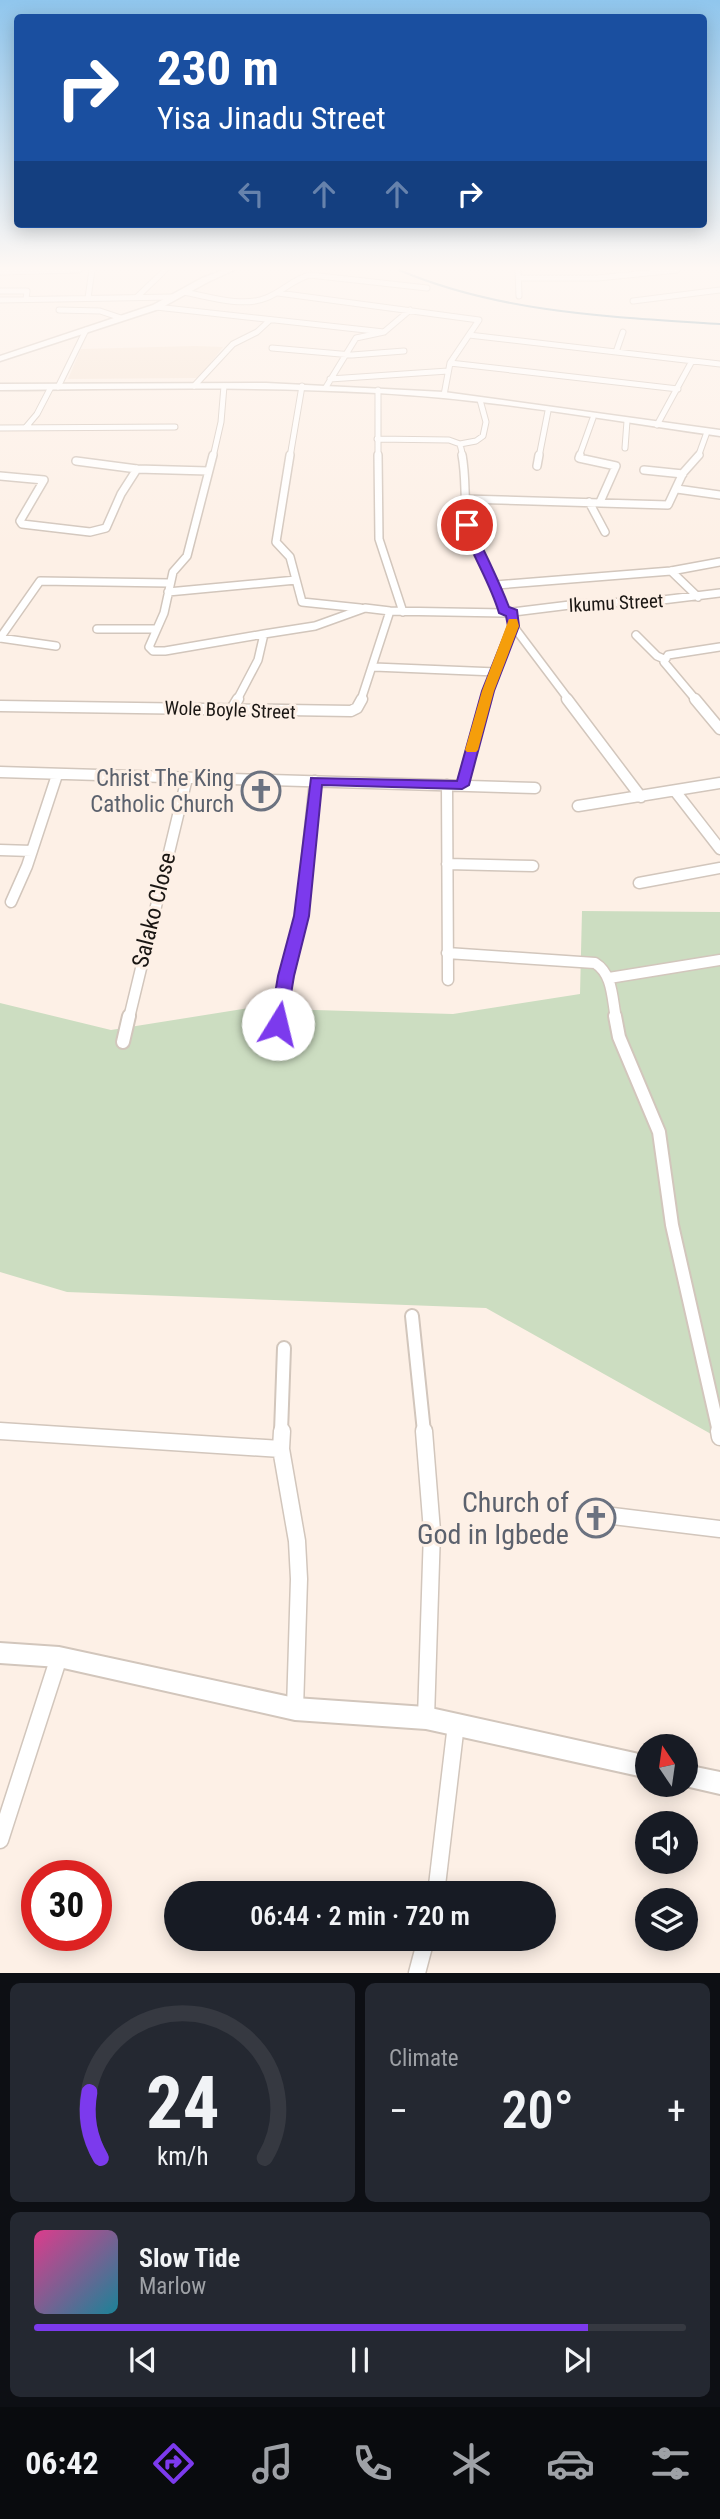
<!DOCTYPE html>
<meta charset="utf-8">
<style>
body{margin:0;font-family:"Roboto Condensed",sans-serif;background:#242831;color:#f1f3f6;height:100vh;display:flex;flex-direction:column;font-size:26px;white-space:nowrap}
*{box-sizing:border-box;margin:0}
p{font-size:23px;color:#9ea1a6}
.icon{flex:none;width:38px;height:38px;fill:none;stroke:currentColor;stroke-width:2;stroke-linecap:round;stroke-linejoin:round}
.map{position:relative;height:1973px;overflow:hidden}
.side{display:flex;flex-direction:column;gap:10px;padding:10px;background:#0d0f14;flex:1}
.side>*{flex:none}
.top-card{position:absolute;left:14px;top:14px;width:693px;height:214px;border-radius:7px;box-shadow:0 4px 18px #0003;background:#1a4fa0;color:#fff;overflow:hidden}
.needle{width:46px;rotate:347deg}
.tools{position:absolute;left:635px;top:1734px;display:grid;gap:14px}
.tools a{display:grid;place-items:center;width:63px;height:63px;border-radius:50%;background:#171b24;box-shadow:0 4px 18px #0003;font-size:35px}
.speed{position:absolute;left:21px;top:1860px;display:flex;gap:14px;font-size:35px;font-weight:700;text-align:center}
.speed>*{display:grid;place-content:center;width:91px;height:91px;border-radius:50%;background:#171b24;box-shadow:0 4px 18px #0003;line-height:1}
.speed .limit{border:10px solid #d22;background:#fff;color:#111}
.pin{position:absolute;display:grid;place-items:center;width:60px;height:60px;color:#fff;margin:-30px;border:4px solid #fff;border-radius:50%;box-shadow:0 2px 7px #0007}
.me{position:absolute;width:77px;margin:-38px;rotate:9deg;stroke-linejoin:round;filter:drop-shadow(0 0 5px #0008)}
.turn{display:flex;align-items:center;gap:24px;height:147px;padding:0 28px;font-size:32px}
.turn .icon{width:91px;height:91px;stroke-width:2.5}
.turn b{display:block;font-size:49px;line-height:60px}
.lanes{display:flex;align-items:center;height:66px;padding:0 28px;background:#0003;justify-content:center;gap:35px;direction:ltr}
.lanes .off{opacity:.35}
.big{font-size:52px;font-weight:600;line-height:1.1}
.side .tile{flex:1;display:flex;flex-direction:column;justify-content:center;gap:10px;min-width:0;padding:0 24px;border-radius:10px;background:#242831}
.side .dial{align-items:center;gap:0}
.dial svg{height:182px;overflow:visible;fill:none;stroke:#363941;stroke-width:7;stroke-linecap:round;text-anchor:middle}
.dial text{fill:#f1f3f6;stroke:none}
.song{display:flex;align-items:center;gap:21px}
.cover{width:84px;height:84px;border-radius:10px;background:linear-gradient(135deg,hsl(330 70% 55%),hsl(190 70% 35%))}
.played{height:7px;border-radius:4px;background:linear-gradient(90deg,#7c3aed 85%,#363941 85%)}
.keys{display:flex;justify-content:space-around;direction:ltr}
.heat{display:flex;justify-content:space-between;align-items:center;font-size:38px;direction:ltr}
.side .tiles{flex:1;display:grid;gap:10px;grid-template-columns:1fr 1fr}
.tile:last-child{grid-column:span 2}
.trip{position:absolute;left:164px;top:1881px;width:392px;height:70px;border-radius:35px;background:#171b24;box-shadow:0 4px 18px #0003;font-weight:600;line-height:70px;text-align:center}
.dock{display:flex;height:112px;justify-content:space-around;align-items:center;background:#090b0e;color:#9ea1a6}
.dock .icon{width:49px;height:49px}
.dock .current{color:#7c3aed}
.dock b{font-size:32px;color:#f1f3f6}
.map>svg:first-child{display:block}
.built{fill:#f7e5d5}
.green{fill:#ccddc1}
.lines{fill:none;stroke-linecap:round;stroke-linejoin:round}
.stream{stroke:#80a3b1;stroke-width:2}
.minor-far4-casing{stroke:#d2c6bc;stroke-width:7}
.minor-far3-casing{stroke:#d2c6bc;stroke-width:10}
.minor-far2-casing{stroke:#d2c6bc;stroke-width:13}
.minor-far1-casing{stroke:#d2c6bc;stroke-width:16}
.minor-casing{stroke:#d2c6bc;stroke-width:19}
.tertiary-casing{stroke:#d2c6bc;stroke-width:4}
.secondary-casing{stroke:#d2c6bc;stroke-width:3}
.minor-far4{stroke:#fff;stroke-width:5}
.minor-far3{stroke:#fff;stroke-width:7}
.minor-far2{stroke:#fff;stroke-width:10}
.minor-far1{stroke:#fff;stroke-width:12}
.minor{stroke:#fff;stroke-width:16}
.tertiary{fill:#fff;fill-rule:evenodd}
.secondary{fill:#fff;fill-rule:evenodd}
.route{fill:#7c3aed;stroke:#51269a;stroke-width:2}
.slow{fill:#f59e0b}
.labels{text-anchor:middle;dominant-baseline:central;stroke-width:6;stroke-linejoin:round;paint-order:stroke}
.far-street-label{font-size:19px;fill:#1a1613;stroke:#fdf0e6}
.worship-label{font-size:23px;fill:#5b616d;stroke:#fdf0e6;text-anchor:end}
.street-label{font-size:23px;fill:#1a1613;stroke:#fdf0e6}
.near-worship-label{font-size:28px;fill:#5b616d;stroke:#fdf0e6;text-anchor:end}
</style>
<div class="map">
<svg width="720" height="1973" viewBox="0 0 720 1973">
<rect width="100%" height="100%" fill="#fdf0e6"/>
<path class="built" d="M195,346L223,347L199,378L68,379L81,349Z"/>
<path class="green" d="M582,911L720,912V1439L486,1308L67,1292L0,1272V1003L111,1030L249,1008L453,1014L580,994Z"/>
<g class="lines">
<path class="stream" d="M399,270C500,313 612,317 720,324"/>
<defs>
<path id="minor-far4" d="M518,270L519,296
M0,272L79,270
M519,278H598L677,270
M0,291H27L26,299
M183,292C207,296 242,308 266,298C282,292 293,279 310,275L427,288
M278,293L479,320L450,363L444,395
M137,297L165,270
M88,298L92,270
M0,300L172,297
M633,301L720,290
M156,307L384,332
M59,310L100,311L121,318
M469,335L720,364
M272,348L352,355L404,351
M616,352L623,332
M450,363L678,389
M330,379L448,371
M194,386L233,344L257,332L270,320
M58,387L86,330
M326,387L356,338L384,332L410,310
M378,390V457
M657,425L692,361
M26,427L37,414L51,387
M0,428L175,427
M377,439L449,440L460,444L463,457
M460,444L476,441L483,436L486,422L480,400
M625,448L627,421
M213,457L221,422L224,386
M290,457L302,386
M539,457L548,411
M579,457L593,418
M698,457L707,432"/>
<path id="minor-far3" d="M213,455L187,556L173,572L164,613L149,647L153,651H165L264,634
M290,455L276,542L290,557L302,602L360,608
M378,455L379,539L403,612
M462,455C467,481 463,506 469,531C473,549 487,569 496,585
M580,455L579,458L616,466L600,502
M76,461L137,469L208,471
M537,466L539,455
M644,470L683,474
M0,476L44,480L20,521L22,524L90,532L106,528L121,494L137,469
M677,489L720,495
M465,499L668,505L683,473L699,455
M589,502L605,532
M671,571L698,597
M168,592L296,580
M505,613L496,585L671,571L720,562
M514,627L569,700
M97,629H155
M636,635L657,656L664,659
M0,638L40,581L169,583
M0,638L56,646
M374,667L496,672
M237,700L258,660L264,634L315,626L365,608L390,611L505,613L578,604L654,601L720,593
M361,700L390,611
M485,700L513,623
M696,700L664,662L668,655L720,647"/>
<path id="minor-far2" d="M567,699L641,797
M695,699L720,729
M0,706L351,711L357,708L362,699
M232,709L238,699
M0,772L535,788
M447,785L448,980
M462,785L486,699
M675,791L720,849
M578,806L720,783
M0,850L32,851
M447,864L533,866
M639,883L720,868
M11,902L27,866L57,775
M447,953L595,963C613,974 612,999 616,1018
M609,978L720,960
M129,1018L187,778
M279,1018L301,916L315,781"/>
<path id="minor-far1" d="M615,1016L619,1037L659,1132L672,1225L719,1432
M123,1042L129,1016
M274,1048L279,1016
M412,1316L424,1432
M0,1431L20,1432
M281,1432L284,1348"/>
<path id="minor" d="M0,1431L281,1449L297,1541L299,1579L295,1709
M424,1431L432,1531L426,1718
M719,1431L720,1437
M281,1449L282,1431
M588,1513L720,1529
M0,1840L59,1657
M436,1894L456,1724
M417,1973L426,1939"/>
<path id="tertiary" d="M0,1643L59,1647L295,1698L426,1707L648,1756V1778L426,1729L295,1720L59,1667L0,1663Z
M686,1765L720,1772V1794L681,1785H686Z"/>
<path id="secondary" d="M224,270H234L208,282L159,309L0,361V356L153,305L202,278Z
M266,383L444,392L720,430V436C606,420 492,399 377,393C252,386 126,389 0,390V384Z"/>
</defs>
<use href="#minor-far4" class="minor-far4-casing"/>
<use href="#minor-far3" class="minor-far3-casing"/>
<use href="#minor-far2" class="minor-far2-casing"/>
<use href="#minor-far1" class="minor-far1-casing"/>
<use href="#minor" class="minor-casing"/>
<use href="#tertiary" class="tertiary-casing"/>
<use href="#secondary" class="secondary-casing"/>
<use href="#minor-far4" class="minor-far4"/>
<use href="#minor-far3" class="minor-far3"/>
<use href="#minor-far2" class="minor-far2"/>
<use href="#minor-far1" class="minor-far1"/>
<use href="#minor" class="minor"/>
<use href="#tertiary" class="tertiary"/>
<use href="#secondary" class="secondary"/>
</g>
<linearGradient id="sky" x2="0" y2="1"><stop stop-color="#90c6ed"/><stop offset="0.49" stop-color="#fef8f4"/><stop offset="1" stop-color="#fef8f4" stop-opacity="0"/></linearGradient>
<rect width="720" height="547" fill="url(#sky)"/>
<path class="route" d="M467,522C475,527 504,594 509,607L517,610L519,626L494,691L469,785L462,789L322,785L309,916L294,976L286,1024L278,1029L272,1028L270,1024L278,976L294,916L311,778L457,781L482,691L508,626L506,616L499,613C490,582 472,556 462,525Z"/>
<path class="slow" d="M509,619H517L519,626L494,691L478,750L476,752H467L465,750L482,691Z"/>
<defs>
<symbol id="church-ring" viewBox="-11 -11 22 22"><circle r="9.5" fill="#fdf0e6" stroke="#6b7280" stroke-width="1.5"/><path d="M-1.2-6h2.4v3.5h3.3v2.4h-3.3V6h-2.4V-.1h-3.3v-2.4h3.3Z" fill="#6b7280"/></symbol>
</defs>
<g fill-rule="evenodd">
<use href="#church-ring" x="239" y="769" width="44" height="44"/>
<use href="#church-ring" x="574" y="1496" width="44" height="44"/>
</g>
<g class="labels">
<g class="far-street-label">
<text transform="translate(616 603) rotate(-3)">Ikumu Street</text>
<text transform="translate(230 710) rotate(2)">Wole Boyle Street</text>
</g>
<g class="worship-label">
<text x="234" y="778">Christ The King<tspan x="234" dy="26">Catholic Church</tspan></text>
</g>
<g class="street-label">
<text transform="translate(154 910) rotate(-76)">Salako Close</text>
</g>
<g class="near-worship-label">
<text x="569" y="1502">Church of<tspan x="569" dy="32">God in Igbede</tspan></text>
</g>
</g>
</svg>
<div class="tools">
<a><svg class="needle" viewBox="-14 -14 28 28"><path d="M0-13l5 13h-10z" fill="#e53935"/><path d="M0 13l5-13h-10z" fill="#9ea1a6"/></svg></a>
<a><svg class="icon" aria-label="sound" viewBox="0 0 24 24"><path d="M4 9h4l5-4v14l-5-4H4zM17 9q2 3 0 6"/></svg></a>
<a><svg class="icon" aria-label="layers" viewBox="0 0 24 24"><path d="M12 4l9 5-9 5-9-5zM3 14l9 5 9-5"/></svg></a>
</div>
<div class="speed"><div class="limit">30</div></div>
<div class="pin" style="left:467px;top:525px;background:#d93025"><svg class="icon" aria-label="arrive" viewBox="0 0 24 24"><path d="M6 21V4h12l-3 4 3 4H6"/></svg></div>
<svg class="me" style="left:278px;top:1024px" viewBox="-20 -20 40 40"><circle r="19" fill="#fff"/><path d="M0-13L10 11 0 6-10 11z" fill="#7c3aed"/></svg>
<div class="trip">06:44 · 2 min · 720 m</div>
<div class="top-card">
<div class="turn"><svg class="icon" aria-label="right" viewBox="0 0 24 24"><path d="M7 20v-9h11M14 6l5 5-5 5"/></svg><div><b>230 m</b>Yisa Jinadu Street</div></div>
<div class="lanes"><svg class="icon off" aria-label="left" viewBox="0 0 24 24"><path d="M17 20v-9H6M10 6l-5 5 5 5"/></svg><svg class="icon off" aria-label="ahead" viewBox="0 0 24 24"><path d="M12 20V5M6 11l6-6 6 6"/></svg><svg class="icon off" aria-label="ahead" viewBox="0 0 24 24"><path d="M12 20V5M6 11l6-6 6 6"/></svg><svg class="icon" aria-label="right" viewBox="0 0 24 24"><path d="M7 20v-9h11M14 6l5 5-5 5"/></svg></div>
</div>
</div>
<section class="side">
<div class="tiles">
<div class="tile dial"><svg viewBox="0 0 100 80">
<path d="M14 69A42 42 0 1 1 86 69"/>
<path d="M14 69A42 42 0 0 1 9 40" stroke="#7c3aed"/>
<text x="50" y="56" font-size="32" font-weight="700">24</text>
<text x="50" y="72" font-size="11">km/h</text>
</svg></div>
<div class="tile"><p>Climate</p>
<div class="heat"><a>−</a><b class="big">20°</b><a>+</a></div>
</div>
<div class="tile">
<div class="song"><i class="cover"></i><div><b>Slow Tide</b><p>Marlow</p></div></div>
<div class="played"></div>
<div class="keys"><svg class="icon" aria-label="previous" viewBox="0 0 24 24"><path d="M18 5L8 12l10 7zM5 5v14"/></svg><svg class="icon" aria-label="pause" viewBox="0 0 24 24"><path d="M8 5v14M16 5v14"/></svg><svg class="icon" aria-label="next" viewBox="0 0 24 24"><path d="M6 5l10 7-10 7zM19 5v14"/></svg></div>
</div>
</div>
</section>
<nav class="dock">
<b>06:42</b>
<svg class="icon current" aria-label="directions" viewBox="0 0 24 24"><path d="M12 3l9 9-9 9-9-9zM9 14v-3h6M13 9l2 2-2 2"/></svg>
<svg class="icon" aria-label="music" viewBox="0 0 24 24"><path d="M9 18V5l10-2v13"/><circle cx="6" cy="18" r="3"/><circle cx="16" cy="16" r="3"/></svg>
<svg class="icon" aria-label="phone" viewBox="0 0 24 24"><path d="M5 4h4l2 5-3 2q2 4 5 5l2-3 5 2v4C11 20 4 13 5 4z"/></svg>
<svg class="icon" aria-label="climate" viewBox="0 0 24 24"><path d="M12 3v18M4 7l16 10M4 17L20 7"/></svg>
<svg class="icon" aria-label="car" viewBox="0 0 24 24"><path d="M5 17H2v-5l4-1 3-4h7l3 4 3 1v5h-3M9 17h6M6 11h13"/><circle cx="7" cy="17" r="2"/><circle cx="17" cy="17" r="2"/></svg>
<svg class="icon" aria-label="filters" viewBox="0 0 24 24"><path d="M4 7h16M4 17h16"/><circle cx="9" cy="7" r="2"/><circle cx="15" cy="17" r="2"/></svg>
</nav>
